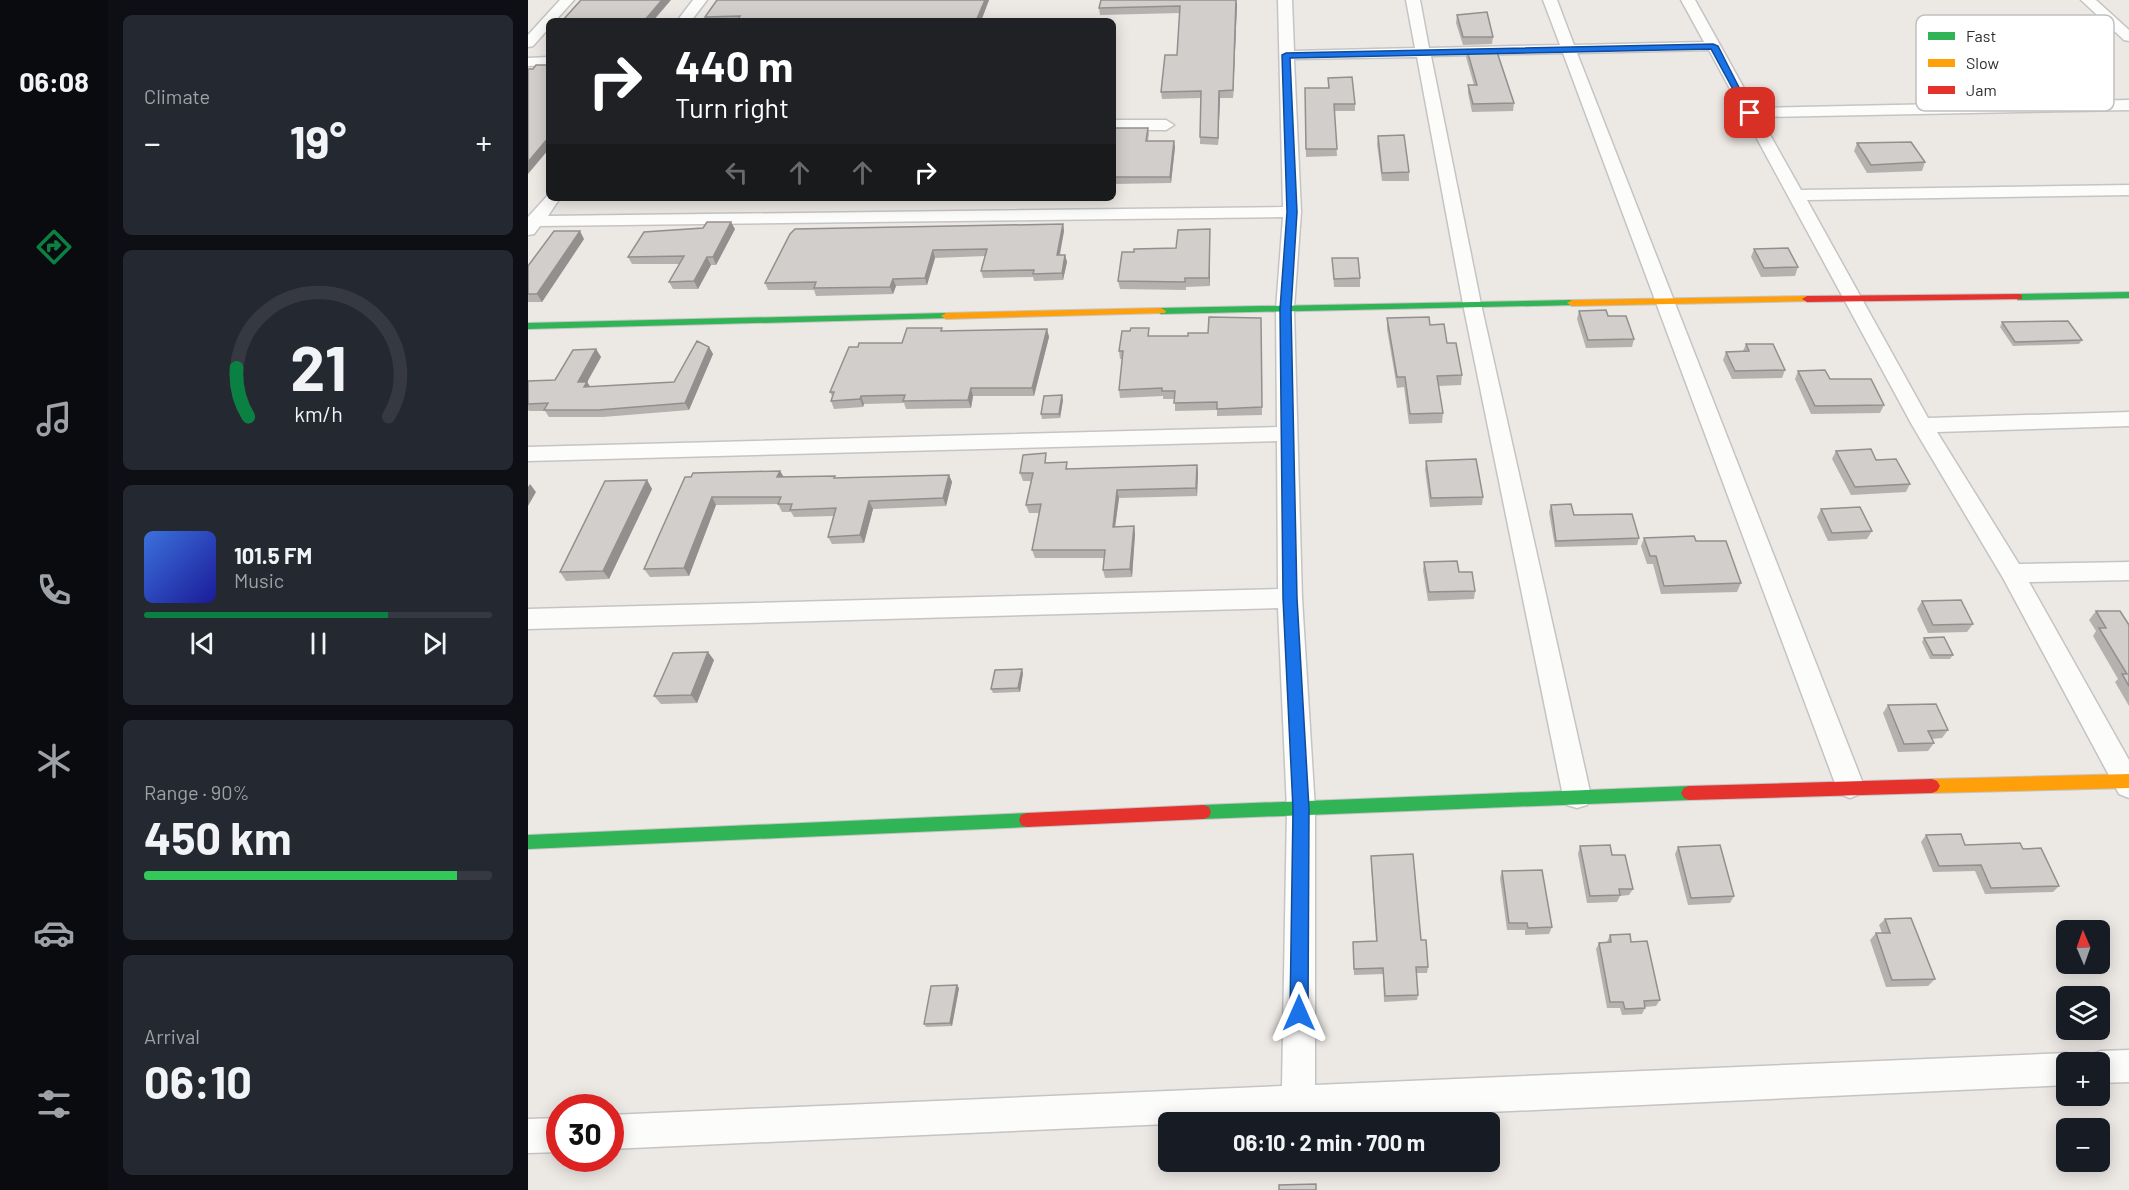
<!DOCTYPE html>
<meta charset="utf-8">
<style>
body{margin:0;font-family:Barlow,sans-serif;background:#242831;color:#f1f3f6;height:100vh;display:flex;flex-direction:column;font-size:22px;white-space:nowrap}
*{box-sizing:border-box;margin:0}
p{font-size:20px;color:#9ea1a6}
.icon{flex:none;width:33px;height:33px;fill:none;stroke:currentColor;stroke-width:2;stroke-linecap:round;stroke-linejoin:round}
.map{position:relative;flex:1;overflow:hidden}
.details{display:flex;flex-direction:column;gap:15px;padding:15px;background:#0d0f14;width:420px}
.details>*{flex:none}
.top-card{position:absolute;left:18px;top:18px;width:570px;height:183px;border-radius:9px;box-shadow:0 3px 15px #0003;background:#202124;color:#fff;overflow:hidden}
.needle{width:39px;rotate:358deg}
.buttons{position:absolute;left:1528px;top:920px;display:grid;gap:12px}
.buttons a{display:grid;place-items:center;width:54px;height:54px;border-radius:9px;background:#171b24;box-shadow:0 3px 15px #0003;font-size:30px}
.speed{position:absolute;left:18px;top:1094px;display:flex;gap:12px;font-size:30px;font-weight:700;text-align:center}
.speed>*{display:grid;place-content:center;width:78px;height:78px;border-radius:50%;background:#171b24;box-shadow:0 3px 15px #0003;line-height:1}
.speed .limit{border:9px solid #d22;background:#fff;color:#111}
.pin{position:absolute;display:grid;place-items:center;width:51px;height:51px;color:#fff;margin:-26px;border-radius:12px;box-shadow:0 3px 9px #0006}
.me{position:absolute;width:66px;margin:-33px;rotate:0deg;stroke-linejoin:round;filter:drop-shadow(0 0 4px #0008)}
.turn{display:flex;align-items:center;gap:21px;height:126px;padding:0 30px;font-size:27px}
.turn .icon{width:78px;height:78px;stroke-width:2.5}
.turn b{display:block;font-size:42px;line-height:51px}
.lanes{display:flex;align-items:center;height:57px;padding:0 30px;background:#0003;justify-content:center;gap:30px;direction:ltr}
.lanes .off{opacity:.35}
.big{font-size:45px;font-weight:700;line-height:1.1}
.details .widget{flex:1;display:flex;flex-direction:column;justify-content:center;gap:9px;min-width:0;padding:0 21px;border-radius:9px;background:#242831}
.details .dial{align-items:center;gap:0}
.dial svg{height:156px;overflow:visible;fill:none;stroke:#363941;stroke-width:7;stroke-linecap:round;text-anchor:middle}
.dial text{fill:#f1f3f6;stroke:none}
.song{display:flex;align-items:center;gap:18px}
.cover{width:72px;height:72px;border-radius:9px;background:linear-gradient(135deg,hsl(220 70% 55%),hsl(240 70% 35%))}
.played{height:6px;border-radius:3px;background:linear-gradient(90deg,#0b8043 70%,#363941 70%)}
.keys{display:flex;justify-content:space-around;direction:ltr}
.heat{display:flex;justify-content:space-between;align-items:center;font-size:33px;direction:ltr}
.charge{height:9px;border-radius:4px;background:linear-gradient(90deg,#34c759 90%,#363941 0)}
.trip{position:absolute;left:630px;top:1112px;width:342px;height:60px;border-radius:9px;background:#171b24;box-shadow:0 3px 15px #0003;font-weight:700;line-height:60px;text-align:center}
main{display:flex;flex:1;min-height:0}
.tab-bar{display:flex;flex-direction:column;width:108px;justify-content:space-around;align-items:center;background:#090b0e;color:#9ea1a6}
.tab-bar .icon{width:42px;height:42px}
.tab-bar .active{color:#0b8043}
.tab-bar b{font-size:27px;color:#f1f3f6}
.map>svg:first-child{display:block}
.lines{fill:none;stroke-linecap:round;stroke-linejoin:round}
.street-casing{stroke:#c5c4c5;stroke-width:3}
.fast-casing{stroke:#c5c4c5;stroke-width:2}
.slow-casing{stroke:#c5c4c5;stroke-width:2}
.jam-casing{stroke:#c5c4c5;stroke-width:2}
.street{fill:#fcfcfb;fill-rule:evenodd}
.fast{fill:#30b455;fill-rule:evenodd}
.slow{fill:#ff9f0a;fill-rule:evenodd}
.jam{fill:#e5322d;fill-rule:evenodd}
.wall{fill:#b4b1af}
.shaded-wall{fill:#92908e}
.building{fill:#d1cecb;stroke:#92908e;stroke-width:1.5}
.route{fill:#1a73e8;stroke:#114b97;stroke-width:1.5}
.key{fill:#fff;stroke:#c0c0c0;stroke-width:1.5}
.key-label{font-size:16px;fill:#2e2e2e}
</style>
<main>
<nav class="tab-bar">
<b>06:08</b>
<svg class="icon active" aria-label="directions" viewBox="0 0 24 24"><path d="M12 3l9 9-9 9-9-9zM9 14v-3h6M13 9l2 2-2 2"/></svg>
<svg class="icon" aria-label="music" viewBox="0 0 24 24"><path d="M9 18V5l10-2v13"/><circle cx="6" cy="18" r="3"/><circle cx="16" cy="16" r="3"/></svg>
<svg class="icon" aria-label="phone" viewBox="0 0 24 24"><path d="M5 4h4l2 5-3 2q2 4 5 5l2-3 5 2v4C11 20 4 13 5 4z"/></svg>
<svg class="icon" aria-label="climate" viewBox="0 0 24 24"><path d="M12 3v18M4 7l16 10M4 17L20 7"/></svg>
<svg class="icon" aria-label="car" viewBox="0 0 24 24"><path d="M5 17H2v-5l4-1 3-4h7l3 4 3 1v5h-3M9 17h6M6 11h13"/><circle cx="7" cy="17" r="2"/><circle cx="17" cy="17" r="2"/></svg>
<svg class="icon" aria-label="filters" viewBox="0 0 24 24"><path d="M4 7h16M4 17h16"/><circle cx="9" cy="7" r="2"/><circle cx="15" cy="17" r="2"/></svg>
</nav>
<section class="details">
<div class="widget"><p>Climate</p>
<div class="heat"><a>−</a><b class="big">19°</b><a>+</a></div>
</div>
<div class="widget dial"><svg viewBox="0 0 100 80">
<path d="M14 69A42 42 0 1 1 86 69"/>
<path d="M14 69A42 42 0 0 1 8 44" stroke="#0b8043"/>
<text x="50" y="56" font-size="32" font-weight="700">21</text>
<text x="50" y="72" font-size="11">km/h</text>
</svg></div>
<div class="widget">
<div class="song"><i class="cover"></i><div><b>101.5 FM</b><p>Music</p></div></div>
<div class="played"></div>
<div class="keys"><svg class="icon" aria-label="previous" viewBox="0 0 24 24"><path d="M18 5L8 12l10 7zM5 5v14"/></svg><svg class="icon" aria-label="pause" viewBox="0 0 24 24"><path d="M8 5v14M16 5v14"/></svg><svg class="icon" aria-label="next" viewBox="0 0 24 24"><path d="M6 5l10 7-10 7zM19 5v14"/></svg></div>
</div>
<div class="widget"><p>Range · 90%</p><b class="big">450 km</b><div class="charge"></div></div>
<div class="widget"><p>Arrival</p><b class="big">06:10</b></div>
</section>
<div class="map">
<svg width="1601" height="1190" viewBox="0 0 1601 1190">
<rect width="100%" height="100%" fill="#ece8e4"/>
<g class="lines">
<defs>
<path id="street" d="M32,0H46L27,21H21V28L5,46L0,47V35Z
M165,0H179L163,21H149Z
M750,0H764L766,51L887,48L878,0H892L901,48L1032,45L1015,0H1029L1046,45L1176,42L1153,0H1167L1227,108L1601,100V110L1232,117L1273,190L1601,185V195L1279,200L1400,418L1601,412V426L1409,432L1491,564L1601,562V580L1501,582L1601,760V798L1591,794L1475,578L1384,425L1181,50L1049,53L1336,786L1332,794L1322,798L1312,794L1308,786L1035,53L903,56L953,304L1063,796L1059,805L1049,808L1039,805L1035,796L935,304L889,57L766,59L773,212L766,309L774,598L787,809V1085L1539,1053L1550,1058L1552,1062H1539V1085L770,1121L640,1122V1124L82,1149V1115L754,1086L759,809L750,608L0,629V609L750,589L749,441L0,461V447L749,427L748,309L755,217L12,226L6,234L0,235V217L21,194V198H32L20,216L755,207Z
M1553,0H1568L1601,30V41L1596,40Z
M21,57V65L0,66V58Z
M585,120H638L646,125L638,130H585Z
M1601,1050V1082L1572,1083V1062H1558L1561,1056L1572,1051Z
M32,1118V1152L0,1153V1119Z"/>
<path id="fast" d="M1601,292V298L1490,300L1485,297L1490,294Z
M1044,300L1049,303L1048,305L633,314L628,311L633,308Z
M418,313L423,316L422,318L0,329V323Z
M1161,786L1166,788L1169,793L1166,798L1161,800L675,819L669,817L667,812L669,807L675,805Z
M499,813L505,815L507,820L505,825L499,827L0,849V835Z"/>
<path id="slow" d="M1279,296L1284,299L1283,301L1044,306L1039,303L1044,300Z
M633,308L638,311L637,313L418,319L413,316L418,313Z
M1601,774V788L1404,793L1399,791L1396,786L1399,781L1404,779Z"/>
<path id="jam" d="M1490,294L1494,295V299L1279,302L1274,299L1279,296Z
M1404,779L1409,781L1412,786L1409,791L1404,793L1161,800L1156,798L1153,793L1156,788L1161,786Z
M675,805L681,807L683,812L681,817L675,819L499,827L493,825L491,820L493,815L499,813Z"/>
</defs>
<use href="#street" class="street-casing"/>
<use href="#fast" class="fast-casing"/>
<use href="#slow" class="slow-casing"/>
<use href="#jam" class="jam-casing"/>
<use href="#street" class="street"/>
<use href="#fast" class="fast"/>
<use href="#slow" class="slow"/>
<use href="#jam" class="jam"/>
</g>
<path class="wall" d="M461,0L453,21H178L177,17Z
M709,4L705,98H692L690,145L672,144L673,98L634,99L633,92L649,55L652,13L572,15L571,8Z
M929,15L965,37L964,44L935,45L928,23Z
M939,50L986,103L985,111L944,112L940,93V85H946L938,57Z
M800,78L827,104V111H806L809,156L778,157L777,88H800Z
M585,128H620L621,134L620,141L647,147L643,183L585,184Z
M850,136L881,172V181H854L849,144Z
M1329,143L1397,162L1394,171L1339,173L1326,151Z
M535,224L536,231L532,255H537L539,262L535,280L506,281L505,277L455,278L453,271L457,256L407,258L399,285L368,286L365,294L288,296L286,290H240L237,283Z
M207,229L188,265H183L170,289H145L141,282L152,264H104L100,257Z
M682,237V286L658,287V290L592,289L590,281L606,252L648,248Z
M56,239L14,302H0V266Z
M1226,249L1270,267L1267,276L1233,277L1223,257Z
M804,258L832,278V287H806Z
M1051,311L1080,316L1106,339L1104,347L1058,348L1049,319Z
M859,318L902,325L919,343L934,375L933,385L910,386L915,413L914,423L881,424L876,387L869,388L859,329Z
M1474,322L1554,340L1551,344L1485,346L1472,327Z
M733,326L734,415L689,416V410L647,411V399H635V396L592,398L591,390L594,359H592L591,351L660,336Z
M519,329L521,337L506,396H445L443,408L378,409L376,403L336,404L335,407L306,409L303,401L304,396L302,392L330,347L374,343L415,331Z
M1218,344L1257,370L1254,378L1204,379L1195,360L1198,352L1215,351Z
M181,347L185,354L161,410L75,417H21L17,411H1L0,410V381L27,380L68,349L73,357L59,382L62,387L146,382Z
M1270,371L1302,379L1356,405L1352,413L1283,414L1267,379Z
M535,400L532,418L514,419L513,414Z
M1308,451L1348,460L1382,484L1378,492L1323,495L1304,459Z
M898,461L955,497L954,505L902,507L897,469Z
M520,462L541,469L669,465L670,473L669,496L591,498L587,526H606L607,534L604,577L577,578L575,570L576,558H507L504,550L512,513H501L498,505L503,481H495L492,473Z
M252,471L256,477L308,478L421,475L424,482L418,506L345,509L336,543L304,544L300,537L306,516L266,517L263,512H254L250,504L188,505L161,576L122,577L116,569L157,477Z
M119,480L124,489L81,579L38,581L32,572Z
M1023,505L1046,515L1111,538L1109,545L1027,547L1021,512Z
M1293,509L1344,531L1339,539L1300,541L1289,517Z
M1116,538L1168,541L1213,583L1209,592L1133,594L1125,564H1119L1113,546Z
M896,562L931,572L947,591L946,599L900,601L895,570Z
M1394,601L1445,624L1439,632L1400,633L1389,609Z
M1568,611L1601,625V706L1587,682L1590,679L1565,636L1568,631L1561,620Z
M1396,638L1425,655L1422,659H1402L1394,642Z
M186,660L169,703L133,704L126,696Z
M495,673L492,692L465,693L463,689Z
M1360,705L1420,730L1414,738L1403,739L1406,743L1400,751L1370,752L1355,713Z
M1398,835L1437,845L1495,849L1531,886L1525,892L1457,894L1447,871L1405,872L1393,842Z
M1052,846L1084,855L1105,889L1101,895L1092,896L1089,902L1059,903L1050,854Z
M1150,847L1206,896L1202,903L1160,905L1147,854Z
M843,856L893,940L900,967L899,973H888L890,995L889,1000L856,1002L855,974L826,975L825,942L848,941L843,862Z
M974,871L1024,927L1021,934L997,935V930H979L972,878Z
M1357,919L1407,979L1400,986L1358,987L1342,940L1348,933H1354L1351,925Z
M1082,935L1103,942L1132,1000L1128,1006L1117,1007V1008L1114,1014L1094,1015L1092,1008H1079L1068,949L1071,943L1079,942Z
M431,988L424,1026L398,1027L396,1024Z"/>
<path class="shaded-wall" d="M134,0H143L125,21H116Z
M457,0H461L453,21H448Z
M708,0L709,4L705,98V90Z
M691,91L692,98L690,145V138Z
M21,137V149L0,174V162Z
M646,141L647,147L643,183L642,177Z
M203,222L207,229L188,265L185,257Z
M535,224L536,231L530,262L529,255Z
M682,229V286L681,278Z
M52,231L56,239L14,302L9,294Z
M405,250L407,258L399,285L397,278Z
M537,255L539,262L535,280L534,273Z
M179,257L183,265L170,289L166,281Z
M365,279L368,286L365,294L362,287Z
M519,329L521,337L506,396L504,388Z
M181,347L185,354L161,410L157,403Z
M68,349L73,357L58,384L59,382L64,389L60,394L50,382Z
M443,388L445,396L443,408L440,400Z
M534,395L535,400L532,418L531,414Z
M333,396L336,404L335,407L332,399Z
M669,465L670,473L669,496L668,488Z
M252,471L256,478L249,477Z
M421,475L424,482L418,506L415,498Z
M119,480L124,489L81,579L75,571Z
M2,484L8,492L0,506V487Z
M589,490L591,498L586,535L585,527Z
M184,497L188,505L161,576L156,568Z
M341,501L345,509L336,543L332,535Z
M606,526L607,534L604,577L602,569Z
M180,652L186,660L169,703L163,695Z
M494,669L495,673L492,692L490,688Z
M429,985L431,988L424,1026L422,1023Z"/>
<path class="building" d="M53,0H134L116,21H34Z
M189,0H457L448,21H209L212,16L177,17Z
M573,0H708L705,90L691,91L690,138L672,137L673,91L633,92L637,55H649L652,6L571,8Z
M959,12L965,37H935L929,15Z
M968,49L986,103L945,104L940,85H949L939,50Z
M8,65H21V137L0,162V69H5Z
M824,77L827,104H806L809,149H778L777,88H801L800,78Z
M585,128H620L618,141H646L642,177H585Z
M876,135L881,172L854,173L850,136Z
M1383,142L1397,162L1343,165L1329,143Z
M179,222H203L185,257H179L166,281L141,282L156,256L100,257L116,232L175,228Z
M535,224L529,255H537L534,273L505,274L506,270L453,271L459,249L405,250L397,278L365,279L362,287L286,288L288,282L237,283L262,234L267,229Z
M682,229L681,278H657V282L590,281L594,252H606V249L648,248L650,230Z
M26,231H52L9,294H0V266Z
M1260,248L1270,267L1236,268L1226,249Z
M804,258H830L832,278L806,279Z
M1078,310L1080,316H1098L1106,339L1060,340L1051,311Z
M681,317L733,318L734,407L689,409V402L646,403L647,391H634V388L591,390L595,351H591L594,331H602L603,328H621L620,336H660V333H680Z
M901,317L902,325L916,324L919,343H928L934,375L909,376L915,413L882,414L877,377H869L859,318Z
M1540,321L1554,340L1487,342L1474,322Z
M379,328H414L413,331L519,329L504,388H443L440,400L375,401L377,395L333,396L332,399L303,401L306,392H302L321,347H330L331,343H374Z
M169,341L181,347L157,403L70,410H16L20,403L0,404V381L27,380L45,350L68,349L50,382H59L56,387L146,382Z
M1218,344H1245L1257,370L1207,371L1198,352L1221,351Z
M1297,370L1302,379H1343L1356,405L1287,406L1270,371Z
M534,395L531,414H513L516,396Z
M1343,449L1348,460L1368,459L1382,484L1327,487L1308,451Z
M518,453L517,463L539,462L538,469L669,465L668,488L589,490L585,527L606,526L602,569L575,570L577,550H504L513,504L498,505L505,473H492L495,455Z
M948,459L955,497L903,498L898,461Z
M252,471L249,477L307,476L306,478L421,475L415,498L341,501L332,535L300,537L308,508L262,510L264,504H250L253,497H184L156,568L116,569L157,477H163L165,473Z
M119,480L75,571L32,572L77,481Z
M1043,504L1046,515L1104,514L1111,538L1028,541L1023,505Z
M1332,507L1344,531L1304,533L1293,509Z
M1166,536L1168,541H1198L1213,583L1136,586L1128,556H1122L1116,538Z
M929,561L931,572H944L947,591L901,592L896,562Z
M1433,600L1445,624L1405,625L1394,601Z
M1568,611H1592L1601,625V686L1594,674H1599L1571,628H1578Z
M1416,637L1425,655H1405L1396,638Z
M180,652L163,695L126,696L145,653Z
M494,669L490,688L463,689L467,670Z
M1408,704L1420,730L1400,731L1406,743L1376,744L1360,705Z
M1433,834L1437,845L1492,843L1495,849L1513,848L1531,886L1463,888L1453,865L1411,866L1398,835Z
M1082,845L1084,855H1097L1105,889H1091L1092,895L1062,896L1052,846Z
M1192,845L1206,896L1163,898L1150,847Z
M885,854L893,940H898L900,967H888L890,995L857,996L855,968L826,969L825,942L849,941L843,856Z
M1014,870L1024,927L1000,928L999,923H981L974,871Z
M1383,918L1407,979L1364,980L1348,933H1362L1357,919Z
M1102,934L1103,942L1119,941L1132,1000L1116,1001L1117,1008L1097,1009L1095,1002H1082L1071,943L1083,942L1082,935Z
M429,985L422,1023L396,1024L403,986Z
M788,1184V1190H751V1185Z"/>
<path class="route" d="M1185,44L1190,46L1225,115L1218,113L1183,49L762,58L769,212L763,309L769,598L781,809L780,1013L777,1020L771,1022L765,1020L762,1013L765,809L755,598L752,309L759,212L754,55L758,53Z"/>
<rect x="1388" y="15" width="198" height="96" rx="9" class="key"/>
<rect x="1400" y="32" width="27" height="8" fill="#30b455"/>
<rect x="1400" y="59" width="27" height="8" fill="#ff9f0a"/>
<rect x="1400" y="86" width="27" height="8" fill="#e5322d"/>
<g class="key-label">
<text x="1438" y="42">Fast</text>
<text x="1438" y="69">Slow</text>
<text x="1438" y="96">Jam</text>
</g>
</svg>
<div class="buttons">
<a><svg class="needle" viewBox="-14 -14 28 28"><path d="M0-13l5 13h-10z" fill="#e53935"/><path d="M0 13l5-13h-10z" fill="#9ea1a6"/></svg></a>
<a><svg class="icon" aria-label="layers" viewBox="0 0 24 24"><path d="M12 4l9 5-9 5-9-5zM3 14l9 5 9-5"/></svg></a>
<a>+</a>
<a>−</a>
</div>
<div class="speed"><div class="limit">30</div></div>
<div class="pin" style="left:1222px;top:113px;background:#d93025"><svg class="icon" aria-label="arrive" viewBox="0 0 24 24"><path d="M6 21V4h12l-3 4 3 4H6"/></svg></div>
<svg class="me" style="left:771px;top:1013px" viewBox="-20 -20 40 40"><path d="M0-17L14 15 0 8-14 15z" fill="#1a73e8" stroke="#fff" stroke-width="4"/></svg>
<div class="trip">06:10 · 2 min · 700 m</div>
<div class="top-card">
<div class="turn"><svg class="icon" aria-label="right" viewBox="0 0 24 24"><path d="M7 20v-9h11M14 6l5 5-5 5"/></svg><div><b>440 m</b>Turn right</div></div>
<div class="lanes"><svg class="icon off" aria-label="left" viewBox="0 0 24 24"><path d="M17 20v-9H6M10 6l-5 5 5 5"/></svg><svg class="icon off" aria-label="ahead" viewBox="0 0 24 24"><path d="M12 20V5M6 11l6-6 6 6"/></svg><svg class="icon off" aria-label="ahead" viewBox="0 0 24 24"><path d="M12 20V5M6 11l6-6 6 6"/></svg><svg class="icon" aria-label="right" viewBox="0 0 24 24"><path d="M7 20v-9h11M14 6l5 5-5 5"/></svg></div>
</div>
</div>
</main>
